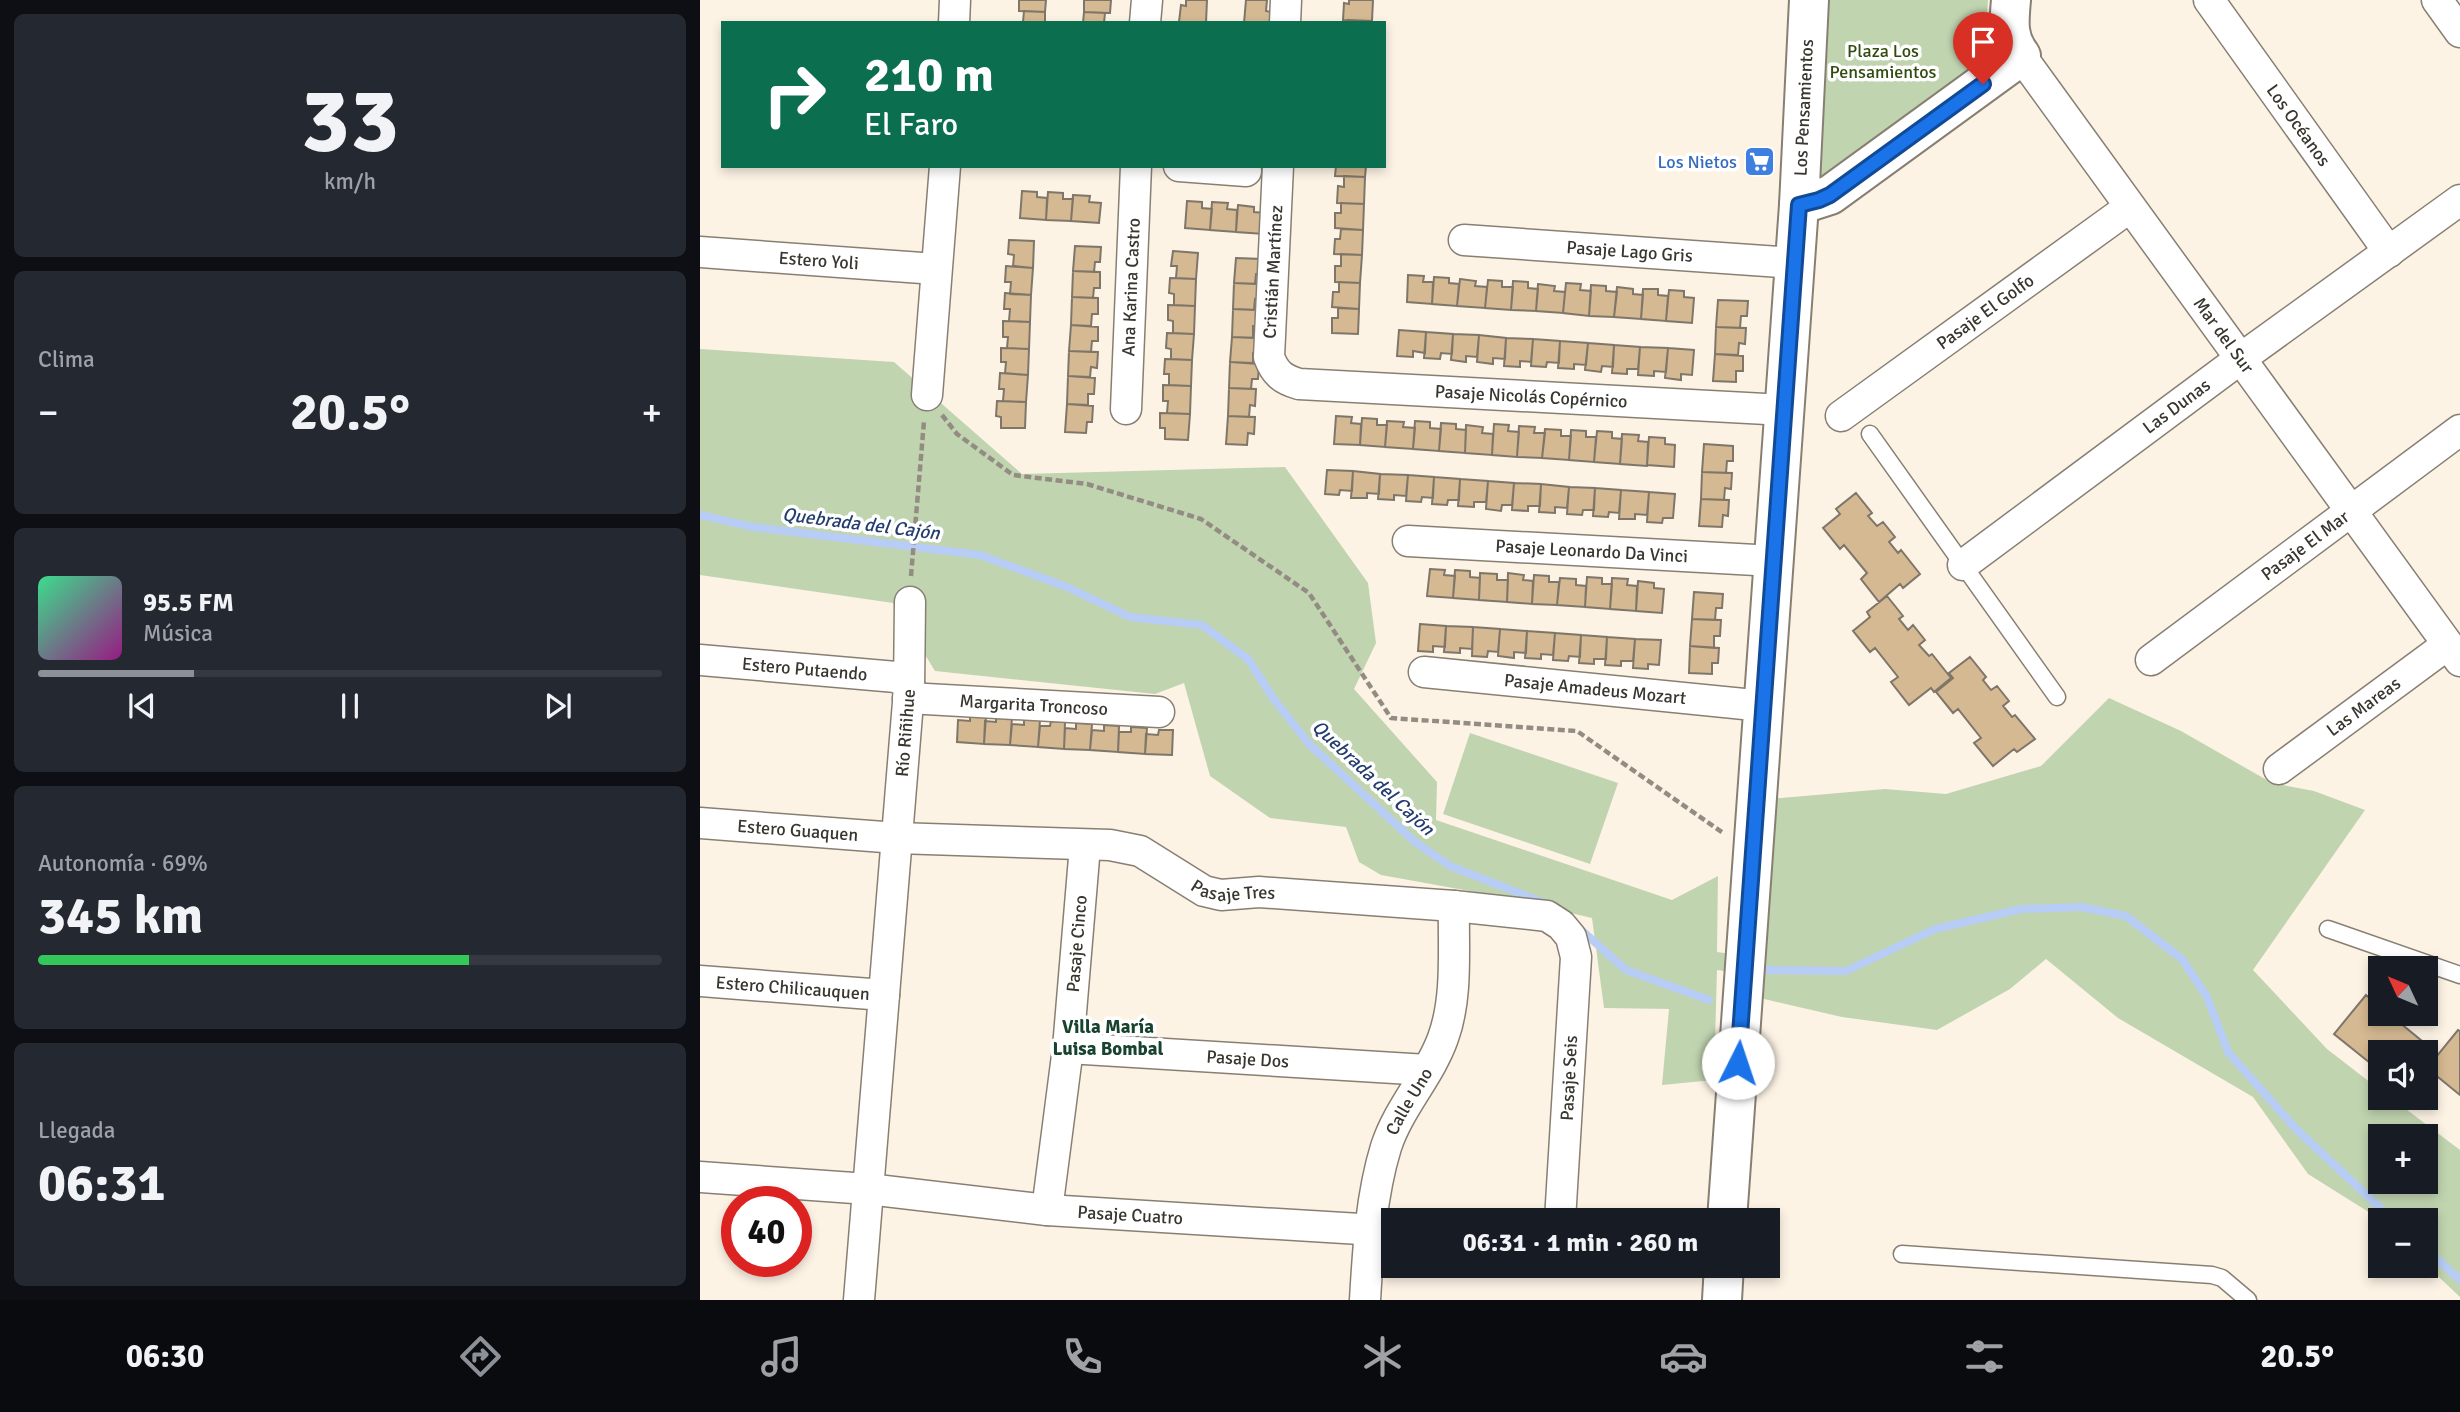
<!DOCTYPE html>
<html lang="es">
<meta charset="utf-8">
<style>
body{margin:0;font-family:Signika,sans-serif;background:#242831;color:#f1f3f6;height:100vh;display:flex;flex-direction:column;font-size:26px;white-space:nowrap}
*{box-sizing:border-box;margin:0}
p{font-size:23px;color:#9ea1a6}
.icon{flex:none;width:38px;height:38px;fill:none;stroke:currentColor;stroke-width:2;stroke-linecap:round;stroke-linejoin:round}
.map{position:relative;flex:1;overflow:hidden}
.sheet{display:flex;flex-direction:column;gap:14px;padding:14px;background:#0d0f14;width:700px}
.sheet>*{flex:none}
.guide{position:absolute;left:21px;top:21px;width:665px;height:147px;border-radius:0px;box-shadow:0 4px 10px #0003;background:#0b6e4f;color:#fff;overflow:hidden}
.needle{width:46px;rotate:314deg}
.fabs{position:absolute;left:1668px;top:956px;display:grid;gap:14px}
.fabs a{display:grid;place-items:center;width:70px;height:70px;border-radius:0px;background:#171b24;box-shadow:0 4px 10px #0003;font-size:35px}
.speed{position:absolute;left:21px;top:1186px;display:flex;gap:14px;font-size:35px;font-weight:700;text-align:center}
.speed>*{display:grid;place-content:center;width:91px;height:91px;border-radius:50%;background:#171b24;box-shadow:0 4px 10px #0003;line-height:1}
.speed .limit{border:10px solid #d22;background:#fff;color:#111}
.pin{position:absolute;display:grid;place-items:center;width:60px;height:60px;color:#fff;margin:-72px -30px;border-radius:50% 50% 50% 0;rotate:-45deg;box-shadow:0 0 7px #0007}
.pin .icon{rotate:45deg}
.me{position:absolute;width:77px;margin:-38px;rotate:4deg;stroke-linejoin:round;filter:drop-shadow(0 0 5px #0008)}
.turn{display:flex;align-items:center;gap:24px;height:147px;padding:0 28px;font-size:32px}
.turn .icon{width:91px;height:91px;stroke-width:2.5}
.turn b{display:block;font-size:49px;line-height:60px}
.big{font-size:52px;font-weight:700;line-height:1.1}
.sheet .widget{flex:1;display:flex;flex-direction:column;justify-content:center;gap:10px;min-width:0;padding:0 24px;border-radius:10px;background:#242831}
.sheet .dial{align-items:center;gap:0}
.dial b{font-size:91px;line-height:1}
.song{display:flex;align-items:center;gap:21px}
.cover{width:84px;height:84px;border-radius:10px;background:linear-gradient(135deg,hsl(150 70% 55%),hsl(310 70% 35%))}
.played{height:7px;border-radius:4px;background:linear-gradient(90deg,#8c9099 25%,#363941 25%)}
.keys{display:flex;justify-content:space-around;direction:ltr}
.heat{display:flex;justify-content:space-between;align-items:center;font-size:38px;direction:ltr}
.charge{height:10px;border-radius:5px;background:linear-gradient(90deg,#34c759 69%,#363941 0)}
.trip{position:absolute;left:681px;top:1208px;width:399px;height:70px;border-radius:0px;background:#171b24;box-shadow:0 4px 10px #0003;font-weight:700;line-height:70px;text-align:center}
.tab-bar{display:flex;height:112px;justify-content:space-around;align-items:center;background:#090b0e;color:#9ea1a6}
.tab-bar .icon{width:49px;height:49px}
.tab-bar .on{color:#8c9099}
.tab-bar b{font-size:32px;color:#f1f3f6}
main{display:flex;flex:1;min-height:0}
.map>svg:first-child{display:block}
.green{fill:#c1d4b0;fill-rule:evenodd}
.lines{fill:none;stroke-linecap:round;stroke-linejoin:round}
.stream{stroke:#b7cdf6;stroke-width:8}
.building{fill:#d5b992;stroke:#7f766a;stroke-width:2}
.lane-casing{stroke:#887f73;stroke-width:19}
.street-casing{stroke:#887f73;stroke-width:33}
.secondary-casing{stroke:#887f73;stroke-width:42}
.path{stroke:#938c83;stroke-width:4.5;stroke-dasharray:7 3.5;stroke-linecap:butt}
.lane{stroke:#fff;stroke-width:16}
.street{stroke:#fff;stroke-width:30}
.secondary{stroke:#fff;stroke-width:38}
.route-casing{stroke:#114b97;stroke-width:18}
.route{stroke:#1a73e8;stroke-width:12}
.labels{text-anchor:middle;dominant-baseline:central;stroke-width:7;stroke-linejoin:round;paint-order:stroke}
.park-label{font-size:18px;fill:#324c0f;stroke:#fff}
.street-label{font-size:18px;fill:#393630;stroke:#fff}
.shop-label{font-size:18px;fill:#366cbe;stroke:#fff;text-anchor:end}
.water-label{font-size:19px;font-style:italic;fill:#243d6f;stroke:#fff}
.neighbourhood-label{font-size:19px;font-weight:bold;fill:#17432f;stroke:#fff}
</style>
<main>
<section class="sheet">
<div class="widget dial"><b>33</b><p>km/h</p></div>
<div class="widget"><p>Clima</p>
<div class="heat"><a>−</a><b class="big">20.5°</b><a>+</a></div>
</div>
<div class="widget">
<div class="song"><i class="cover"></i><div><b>95.5 FM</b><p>Música</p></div></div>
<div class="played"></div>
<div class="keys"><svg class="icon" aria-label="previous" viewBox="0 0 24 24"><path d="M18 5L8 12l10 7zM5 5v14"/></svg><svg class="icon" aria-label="pause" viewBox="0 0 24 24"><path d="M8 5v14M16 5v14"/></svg><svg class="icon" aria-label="next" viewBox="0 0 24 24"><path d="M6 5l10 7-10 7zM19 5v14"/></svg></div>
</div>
<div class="widget"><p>Autonomía · 69%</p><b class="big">345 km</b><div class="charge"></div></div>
<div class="widget"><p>Llegada</p><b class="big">06:31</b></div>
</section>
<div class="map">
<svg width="1760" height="1300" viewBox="0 0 1760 1300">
<rect width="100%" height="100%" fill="#fdf3e5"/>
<path class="green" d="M1127,0H1288L1284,66L1114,184Z
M0,349L194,362L322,474L585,467L668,583L676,643L654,689L737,782L736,820L972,900L1018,876L1017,952L1061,958L1069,799L1185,789L1246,794L1341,766L1409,698L1481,731L1572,783L1614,791L1665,810L1553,970L1627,1049L1680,1090V1097H1690L1760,1150V1297L1726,1265V1220H1680V1223L1667,1211L1608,1174L1553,1097L1418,1018L1346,959L1310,989L1237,1030L1142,1017L1060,998L1061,976L1017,970L1014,1080L962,1085L969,1009L904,1008L892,918L803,897L681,875L659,862L646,827L570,818L510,776L484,683L455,694L235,671L193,603L0,575ZM1680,1136H1726V1181H1680Z
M770,733L918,783L890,864L743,814Z"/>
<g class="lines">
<path class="stream" d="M0,515L53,527L280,555L367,587L430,617L502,625L548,659L573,698L610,745L715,842L750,866L847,904
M879,928L926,970L1009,1000
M1065,970L1146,971L1235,929L1321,909L1381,907L1426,916L1482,959L1507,997L1528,1052L1596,1129L1693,1220
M1726,1249L1760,1280"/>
</g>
<path class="building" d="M319,0H346L345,12L319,11Z
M384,0H411L410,13L384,12Z
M486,0H507L506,23L479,22L481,5L486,6Z
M546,0H567L566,11L571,12V23H544Z
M649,0H673L672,21L643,20L644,3L649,4Z
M324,11L345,12V23H317L323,22Z
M384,12L405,13L404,23H383Z
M648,20L672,21V23H648Z
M636,166H666L665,177L635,176Z
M644,176L665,177L664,204L637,203L638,186L644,187Z
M322,191L337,192V197L347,198L346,220L320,218Z
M348,192L363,193V199H373L371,221L346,220Z
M373,195L390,196L389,202L401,203L399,223L371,221Z
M487,201L502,202V208L512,209L510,230L485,228Z
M512,202L528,203L527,209L537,210L536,232L510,230Z
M641,203L664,204L663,230L635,228V213H641Z
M538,205L554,207V212L565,213L564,234L536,232Z
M641,229L663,230L662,255L634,254L635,239H640Z
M309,240L334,241L333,268L313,266L314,255L308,254Z
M375,246L401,247L400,262H395L394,272L373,271Z
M473,251L498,253L496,279L476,278L477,266H471Z
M641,254L662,255L660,283L635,282V266H641Z
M536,258L562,259L561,274H556L555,284L534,283Z
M306,266L333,268L331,295L310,294L311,282H305Z
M373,271L400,272V288H394L393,298L372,297Z
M708,275L724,276L723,282H733L732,304L707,302Z
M734,277L749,278V283L759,284L757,306L732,304Z
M470,278L496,279L495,306L474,305V294L469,293Z
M760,279L776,281L775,286L787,287L785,308L757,306Z
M788,280L802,281V287H813L811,310L785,308Z
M813,281L828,282V288L838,289L836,311L811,310Z
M639,282L660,283L659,309L632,307L633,292H639Z
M534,283L561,284V300L555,299L554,310L533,309Z
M866,283L881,284L880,290L891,291L889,316L863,313Z
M838,284L855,286L854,291L865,292L863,313L836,311Z
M891,285L906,286V291L917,292L914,317L889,316Z
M917,287L933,289V294L943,295L941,319L914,317Z
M943,289H958V295L968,296L966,321L941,319Z
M969,290L984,291V297L994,298L992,323L966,321Z
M305,293L331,295L330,322L309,321L310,309H304Z
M372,297L398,298V314H392L391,326L371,325Z
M1018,300L1048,301L1047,316H1041L1040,328L1016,327Z
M468,305L495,306L494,334L473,333V321L468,320Z
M638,308L659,309L658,334L632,333V318H638Z
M533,309L559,310L558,326H553V338L532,337Z
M303,321L330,322L329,349L307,348L308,337H303Z
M371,325L398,327V341H392L391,352L369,351Z
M1016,327L1046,328L1045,344L1039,343L1038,355L1015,354Z
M699,330L726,332L725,353L713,351V357L697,356Z
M726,332L753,334L752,354L741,353L740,359L724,358Z
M467,333L494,334L492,360L471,359V349L466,348Z
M753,334L779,335L777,357L766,356V362L751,360Z
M779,335L806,338L805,359L793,358V364L777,362Z
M532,337L560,338L559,353H553V363L530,362Z
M806,338L833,339L831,362L820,361V367L804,366Z
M833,339L860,341L859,363L847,362L846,367L831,366Z
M860,341L888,343L886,365L874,364V369L858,368Z
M888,343L914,345L913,367L902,366L901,372L885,370Z
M914,345L940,347L938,369H927V374L912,373Z
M940,347L968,348L966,372L954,371V376L938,375Z
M301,348L329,349L328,375L305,373L306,362H301Z
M968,348L994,350L992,375L981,374V380L965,378Z
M369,351L398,352L397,368L391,367L390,377L368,376Z
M1015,354L1043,356V371H1036V382L1013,381Z
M465,359L492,360L491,386L469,385V374H464Z
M530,362L559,364L558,379H552L551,389L529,388Z
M300,373L328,375L326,402L303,401L304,389H299Z
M368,376L395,378L394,394H388V405L367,404Z
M463,385L491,386L490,414L467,413L468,401H463Z
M529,388L556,389L555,406L550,405L549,417L528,416Z
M297,401L326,402L325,428H301V417L296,416Z
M367,404L393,406L392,422H387L386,433L365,432Z
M460,413L490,414L488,440L465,439V428H460Z
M528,416L555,417L554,434L548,433L547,445L526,444Z
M636,416L652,417L651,423L661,424L660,445L634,444Z
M662,418L677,419V425H687L685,447L660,445Z
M687,421L704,422L703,427L715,428L713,449L685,447Z
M715,421L730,422V428L741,429L739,451L713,449Z
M741,423L756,424V429L766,430L765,453L739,451Z
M794,424L809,425L808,431L819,432L817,457L792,455Z
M766,425L783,427L782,433L793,434L792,455L765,453Z
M819,426L835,427L834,433H845L842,458L817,457Z
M845,429L861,430V436H871L869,460L842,458Z
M871,430L886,431V437H896L894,462L869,460Z
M897,431L912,432V438L922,439L920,464L894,462Z
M922,434L939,435L938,441L948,442L947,466L920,464Z
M949,437L965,438V444L975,445L974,467L947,465Z
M1004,444L1033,446V461H1027L1026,473L1002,472Z
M627,470L653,471L652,491L640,490L639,495L625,494Z
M653,471L680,474L679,494L667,493V498H651Z
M1002,472L1032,473L1031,489L1025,488L1024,500L1001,499Z
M680,474L708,475L706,496L694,495V500L678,499Z
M708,475L734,477L733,498L722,497L721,502L706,501Z
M734,477L760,479L759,500H748L747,505L732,504Z
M760,479L788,481L786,502H774V507L758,506Z
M788,481L814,483L812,505H802L801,511L786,509Z
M814,483L841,484L840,506H828V511L812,510Z
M841,484L869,487L867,508L855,507V513L839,512Z
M869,487L895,488L894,510H883L882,515L867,514Z
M895,488L921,490L919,513L909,512L908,517L893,516Z
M921,490L949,492L947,515L935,514V519H919Z
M949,492L975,494L973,518H963L962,523L947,522Z
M1156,493L1172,513L1168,516L1177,526L1183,522L1195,537L1189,542L1198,553L1201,550L1220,574L1203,588L1200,584L1179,602L1161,579L1167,573L1144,545L1140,549L1123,528L1140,514L1136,509Z
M1001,499L1029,500L1028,516L1023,515L1022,527L999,526Z
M730,569L745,570L744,575L755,576L753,598L727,596Z
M755,570L770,571V577L780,578L779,600L753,598Z
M780,573L797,574V580H808L807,602L779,600Z
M808,573L824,575L823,580L833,581L832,604L807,602Z
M834,575L849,576V582H859L857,605L832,604Z
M887,577L902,578V584H912L910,609L885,607Z
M860,578L876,579V585L886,586L885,607L857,605Z
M912,578L928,579L927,585L937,586L936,611L910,609Z
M938,581L954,583V588L964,589L962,613L936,611Z
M994,592L1023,594L1022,608H1016L1015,620L992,619Z
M1187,596L1203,616L1199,619L1208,630L1213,625L1225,640L1219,645L1229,656L1232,654L1251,678L1234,692L1231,688L1209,705L1191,682L1198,677L1175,648L1170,652L1153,631L1170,617L1167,612Z
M992,619L1021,620L1020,636H1014V648L990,646Z
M720,624L746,626L745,647L733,646V652L718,651Z
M746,626L773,627L772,649L760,648V653L744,652Z
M773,627L800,629L798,652L788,651L787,657L772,656Z
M800,629L827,631L826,653L814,652V658L798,656Z
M827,631L855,633L853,655L841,654V659L825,658Z
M855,633L881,635L880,657L869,656L868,661L853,660Z
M881,635L907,637L906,659H894V664L879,663Z
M907,637L935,639L933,661H921V666L905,665Z
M935,639L961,640L959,665L948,664V669L933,668Z
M990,646L1019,648L1018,663H1012V674L989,673Z
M1270,657L1286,677L1283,680L1291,690L1297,686L1309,701L1303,706L1312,717L1315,715L1335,739L1317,752L1314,749L1293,766L1274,743L1281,738L1258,709L1253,713L1236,692L1253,678L1249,673Z
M270,716L286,717L284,744L257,742L258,720L270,721Z
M296,716L312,717L310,745L284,744L285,721L296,722Z
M324,719L340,720L338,747L310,745L312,724L324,725Z
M351,721L365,722L364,749L338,747L340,726H350Z
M376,723L392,724L390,750L364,749L365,728L376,729Z
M404,725L419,726L418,752L390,750L392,730L404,731Z
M431,727L447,728L445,754L418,752L419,732H431Z
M459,730H473L472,755L445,754L446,734L458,735Z
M1666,995L1680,1007V1013H1688L1728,1046L1723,1052H1680V1071L1634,1034Z
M1758,1030L1760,1031V1095L1727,1068Z"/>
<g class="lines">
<defs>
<path id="lane" d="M1170,434L1357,697
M1628,929L1760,975
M1202,1254L1512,1275L1522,1278L1548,1300"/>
<g id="street">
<path id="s1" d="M1509,0L1689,252"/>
<path d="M1737,0L1760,32"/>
<path d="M254,23L255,0"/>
<path d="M445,23L447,0"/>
<path d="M585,23L586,0"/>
<path id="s2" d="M1321,56L1760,661"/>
<path d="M479,166L546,171"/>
<path id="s3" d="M578,166L569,357C575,373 582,379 599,384L1085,410"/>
<path id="s4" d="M764,240L1095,263"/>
<path id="s5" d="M0,252L236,269"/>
<path d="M227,395L245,166"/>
<path id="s6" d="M426,409L436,166"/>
<path id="s7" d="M1141,416L1430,207"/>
<path id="s8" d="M708,541L1074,561"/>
<path id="s9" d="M1263,565L1540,359L1760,200"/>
<path id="s10" d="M0,660L196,677L209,684"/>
<path id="s11" d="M1451,660L1760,430"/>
<path id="s12" d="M724,672L1064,706"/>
<path id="s13" d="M208,698L459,712"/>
<path id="s14" d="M1579,769L1747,645"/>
<path id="s15" d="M0,823L197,838L410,845L440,851L504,891L521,895L559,892L754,906L847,916L861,925L871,937L876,957L860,1220"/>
<path id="s16" d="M0,981L184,995"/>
<path id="s17" d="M368,1048L727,1070"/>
<path id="s18" d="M0,1177L168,1189L347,1210L693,1231"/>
<path id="s19" d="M347,1210L368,1048L385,846"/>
<path id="s20" d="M159,1300L209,690L210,602"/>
<path id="s21" d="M665,1300C668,1249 671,1196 686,1147C699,1107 729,1077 743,1038C758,997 753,949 754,906"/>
</g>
<g id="secondary">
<path d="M1099,205L1130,195L1321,56C1307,38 1309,22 1311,0"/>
<path id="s22" d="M1027,1220L1099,205L1109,0"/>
<path d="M1022,1300L1024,1265"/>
</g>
</defs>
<use href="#lane" class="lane-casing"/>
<use href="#street" class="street-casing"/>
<use href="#secondary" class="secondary-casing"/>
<path class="path" d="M242,415L257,434L313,475L387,484L501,519L609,593L691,718L877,731L1023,833
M211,576L224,421"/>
<use href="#lane" class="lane"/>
<use href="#street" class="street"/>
<use href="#secondary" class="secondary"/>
</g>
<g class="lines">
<defs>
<path id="route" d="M1038,1063L1099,205L1119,200L1130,195L1283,84"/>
</defs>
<use href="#route" class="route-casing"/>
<use href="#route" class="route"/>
</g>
<defs>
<symbol id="supermarket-square" viewBox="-11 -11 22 22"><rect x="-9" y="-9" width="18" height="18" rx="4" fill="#3f7fe0" stroke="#fff"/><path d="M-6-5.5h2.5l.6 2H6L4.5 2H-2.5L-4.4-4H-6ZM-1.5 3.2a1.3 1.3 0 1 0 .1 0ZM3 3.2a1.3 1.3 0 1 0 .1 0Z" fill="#fff"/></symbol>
</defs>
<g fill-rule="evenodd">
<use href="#supermarket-square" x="1042" y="144" width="35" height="35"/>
</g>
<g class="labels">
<g class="park-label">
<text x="1183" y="51">Plaza Los<tspan x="1183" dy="21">Pensamientos</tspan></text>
</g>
<g class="street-label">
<text stroke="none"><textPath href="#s22" startOffset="1115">Los Pensamientos</textPath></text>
<text stroke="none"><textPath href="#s1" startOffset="154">Los Océanos</textPath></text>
<text stroke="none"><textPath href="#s4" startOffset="166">Pasaje Lago Gris</textPath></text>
<text stroke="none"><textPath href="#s5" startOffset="119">Estero Yoli</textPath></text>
<text transform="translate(573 272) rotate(-87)">Cristián Martínez</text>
<text stroke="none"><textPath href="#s6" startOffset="122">Ana Karina Castro</textPath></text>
<text stroke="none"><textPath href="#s7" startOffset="178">Pasaje El Golfo</textPath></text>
<text stroke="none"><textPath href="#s2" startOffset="345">Mar del Sur</textPath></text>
<text stroke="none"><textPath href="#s3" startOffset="466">Pasaje Nicolás Copérnico</textPath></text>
<text stroke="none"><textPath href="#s9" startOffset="266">Las Dunas</textPath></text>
<text stroke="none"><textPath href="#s11" startOffset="192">Pasaje El Mar</textPath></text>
<text stroke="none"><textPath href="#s8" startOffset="184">Pasaje Leonardo Da Vinci</textPath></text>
<text stroke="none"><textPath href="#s10" startOffset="105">Estero Putaendo</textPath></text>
<text stroke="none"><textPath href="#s12" startOffset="172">Pasaje Amadeus Mozart</textPath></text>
<text stroke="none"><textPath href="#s13" startOffset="126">Margarita Troncoso</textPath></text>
<text stroke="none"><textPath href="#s14" startOffset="105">Las Mareas</textPath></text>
<text stroke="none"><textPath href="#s20" startOffset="569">Río Riñihue</textPath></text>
<text stroke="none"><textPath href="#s15" startOffset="98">Estero Guaquen</textPath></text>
<text stroke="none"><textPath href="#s15" startOffset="546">Pasaje Tres</textPath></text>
<text stroke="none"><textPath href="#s19" startOffset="268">Pasaje Cinco</textPath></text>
<text stroke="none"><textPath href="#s16" startOffset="93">Estero Chilicauquen</textPath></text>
<text stroke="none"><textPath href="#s17" startOffset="180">Pasaje Dos</textPath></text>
<text transform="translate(869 1078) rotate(-87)">Pasaje Seis</text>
<text stroke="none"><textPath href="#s21" startOffset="206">Calle Uno</textPath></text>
<text stroke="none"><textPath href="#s18" startOffset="432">Pasaje Cuatro</textPath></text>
</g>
<g class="shop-label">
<text x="1037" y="162">Los Nietos</text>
</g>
<g class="water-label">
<text transform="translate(161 524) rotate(7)">Quebrada del Cajón</text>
<text transform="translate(673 778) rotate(43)">Quebrada del Cajón</text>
</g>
<g class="neighbourhood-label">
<text x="408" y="1027">Villa María<tspan x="408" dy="22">Luisa Bombal</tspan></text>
</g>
</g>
</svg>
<div class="fabs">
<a><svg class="needle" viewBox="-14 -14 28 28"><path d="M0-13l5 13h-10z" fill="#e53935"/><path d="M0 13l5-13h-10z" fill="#9ea1a6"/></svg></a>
<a><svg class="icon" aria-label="sound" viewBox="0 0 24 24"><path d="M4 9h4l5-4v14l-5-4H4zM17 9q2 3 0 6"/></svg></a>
<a>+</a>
<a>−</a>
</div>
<div class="speed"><div class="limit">40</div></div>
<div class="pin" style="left:1283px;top:84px;background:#d93025"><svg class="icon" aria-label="arrive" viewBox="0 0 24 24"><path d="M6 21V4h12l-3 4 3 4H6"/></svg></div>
<svg class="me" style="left:1038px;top:1063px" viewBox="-20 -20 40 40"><circle r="19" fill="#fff"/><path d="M0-13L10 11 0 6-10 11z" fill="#1a73e8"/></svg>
<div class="trip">06:31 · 1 min · 260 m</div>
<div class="guide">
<div class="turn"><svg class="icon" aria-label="right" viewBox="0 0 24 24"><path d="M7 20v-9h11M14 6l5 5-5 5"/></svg><div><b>210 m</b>El Faro</div></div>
</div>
</div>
</main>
<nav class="tab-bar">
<b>06:30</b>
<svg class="icon on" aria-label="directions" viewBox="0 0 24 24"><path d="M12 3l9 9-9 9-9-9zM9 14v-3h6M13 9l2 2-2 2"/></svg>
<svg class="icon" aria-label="music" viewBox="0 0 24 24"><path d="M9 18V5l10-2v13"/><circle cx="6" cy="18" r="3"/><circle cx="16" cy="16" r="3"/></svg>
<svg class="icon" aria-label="phone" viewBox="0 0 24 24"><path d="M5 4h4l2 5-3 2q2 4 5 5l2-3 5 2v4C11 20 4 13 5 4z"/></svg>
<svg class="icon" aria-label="climate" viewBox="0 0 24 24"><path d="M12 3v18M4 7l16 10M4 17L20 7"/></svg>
<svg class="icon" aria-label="car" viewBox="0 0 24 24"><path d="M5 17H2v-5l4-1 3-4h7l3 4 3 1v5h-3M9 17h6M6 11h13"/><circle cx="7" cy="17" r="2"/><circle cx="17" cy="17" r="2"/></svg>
<svg class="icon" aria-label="filters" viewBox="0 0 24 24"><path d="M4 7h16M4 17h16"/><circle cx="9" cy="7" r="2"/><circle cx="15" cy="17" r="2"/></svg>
<b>20.5°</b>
</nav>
